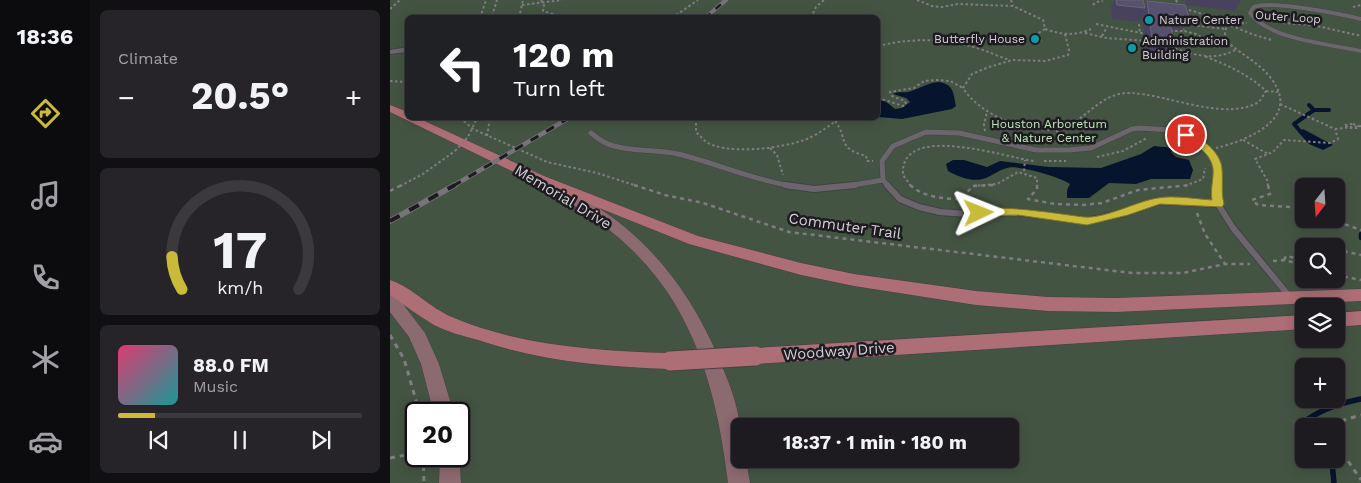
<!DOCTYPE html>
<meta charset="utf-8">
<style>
body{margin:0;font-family:"Work Sans",sans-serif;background:#262429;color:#f1f3f6;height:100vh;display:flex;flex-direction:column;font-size:19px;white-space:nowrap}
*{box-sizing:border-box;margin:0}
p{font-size:16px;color:#a1a1a5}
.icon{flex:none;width:28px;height:28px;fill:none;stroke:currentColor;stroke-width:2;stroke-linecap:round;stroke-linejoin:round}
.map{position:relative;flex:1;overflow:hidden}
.panel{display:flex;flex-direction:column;gap:10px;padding:10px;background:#100f12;width:300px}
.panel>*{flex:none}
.top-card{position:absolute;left:15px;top:15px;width:475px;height:105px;border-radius:8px;box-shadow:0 2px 12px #0003,0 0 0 1px #3c393e;background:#202124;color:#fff;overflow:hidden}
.needle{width:32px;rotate:197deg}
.controls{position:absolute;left:905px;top:178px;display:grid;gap:10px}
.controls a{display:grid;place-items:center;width:50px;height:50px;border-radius:8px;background:#1e1b20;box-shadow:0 2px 12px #0003,0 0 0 1px #3c393e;font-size:25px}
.speed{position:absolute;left:15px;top:402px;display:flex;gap:10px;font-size:25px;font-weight:700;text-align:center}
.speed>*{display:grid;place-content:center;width:65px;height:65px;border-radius:50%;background:#1e1b20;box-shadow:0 2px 12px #0003,0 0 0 1px #3c393e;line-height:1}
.speed .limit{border:2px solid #111;border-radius:8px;background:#fff;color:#111}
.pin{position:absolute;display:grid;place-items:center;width:42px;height:42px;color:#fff;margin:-21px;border:2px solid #fff;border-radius:50%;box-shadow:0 1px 5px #0007}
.me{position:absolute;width:55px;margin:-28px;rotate:88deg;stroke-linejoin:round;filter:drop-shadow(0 0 4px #0008)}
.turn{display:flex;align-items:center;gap:18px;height:105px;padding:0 25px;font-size:22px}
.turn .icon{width:65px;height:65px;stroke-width:2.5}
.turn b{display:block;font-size:35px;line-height:42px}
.big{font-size:38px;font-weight:700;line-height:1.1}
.panel .widget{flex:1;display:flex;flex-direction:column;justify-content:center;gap:8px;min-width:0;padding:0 18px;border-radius:8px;background:#262429}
.panel .dial{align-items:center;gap:0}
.dial svg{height:130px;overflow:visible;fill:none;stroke:#3c393e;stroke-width:7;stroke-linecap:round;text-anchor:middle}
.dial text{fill:#f1f3f6;stroke:none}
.song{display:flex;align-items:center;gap:15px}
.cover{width:60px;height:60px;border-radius:8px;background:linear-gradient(135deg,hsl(340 70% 55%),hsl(180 70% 35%))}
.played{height:5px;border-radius:2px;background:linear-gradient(90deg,#caba3a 15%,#3c393e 15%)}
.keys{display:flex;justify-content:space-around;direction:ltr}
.heat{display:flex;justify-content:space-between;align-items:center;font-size:28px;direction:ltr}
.trip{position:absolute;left:341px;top:418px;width:288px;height:50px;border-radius:8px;background:#1e1b20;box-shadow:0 2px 12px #0003,0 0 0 1px #3c393e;font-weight:700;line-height:50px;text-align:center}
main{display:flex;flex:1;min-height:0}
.tabs{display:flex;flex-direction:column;width:90px;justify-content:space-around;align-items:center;background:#0c0b0d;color:#a1a1a5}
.tabs .icon{width:35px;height:35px}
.tabs .selected{color:#caba3a}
.tabs b{font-size:22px;color:#f1f3f6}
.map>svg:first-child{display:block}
.green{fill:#445443;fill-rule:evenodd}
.water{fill:#06142d}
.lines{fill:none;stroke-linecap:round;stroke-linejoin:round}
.stream-far2{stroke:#06142d;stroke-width:4}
.stream-far1{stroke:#06142d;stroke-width:4.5}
.stream{stroke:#06142d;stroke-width:5.5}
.lane-far2-casing{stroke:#434145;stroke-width:4.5}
.lane-far1-casing{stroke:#434145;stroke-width:6}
.lane-casing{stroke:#434145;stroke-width:8}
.street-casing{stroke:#434145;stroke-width:2}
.secondary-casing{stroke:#434145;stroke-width:1}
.primary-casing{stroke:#434145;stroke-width:1}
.path-far2{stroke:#807d82;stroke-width:2;stroke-dasharray:2.5 2.5;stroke-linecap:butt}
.path-far1{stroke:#807d82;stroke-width:2.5;stroke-dasharray:4 4;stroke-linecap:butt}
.path{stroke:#807d82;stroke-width:3;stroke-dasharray:5 5;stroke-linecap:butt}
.lane-far2{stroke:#6a666c;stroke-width:4}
.lane-far1{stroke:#6a666c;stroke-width:5}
.lane{stroke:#6a666c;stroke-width:6}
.street{fill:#6a666c;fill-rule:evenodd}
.secondary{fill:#8b6a70;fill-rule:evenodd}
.primary{fill:#ad6e75;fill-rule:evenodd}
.rail-far2-casing{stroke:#777479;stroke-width:4}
.rail-far1-casing{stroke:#777479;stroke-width:4.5}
.rail-casing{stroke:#777479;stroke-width:5.5}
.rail-far2{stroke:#1e1b20;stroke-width:2.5;stroke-dasharray:7;stroke-linecap:butt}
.rail-far1{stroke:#1e1b20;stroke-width:3;stroke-dasharray:9;stroke-linecap:butt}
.rail{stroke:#1e1b20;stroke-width:4;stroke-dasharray:11;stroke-linecap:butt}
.primary-bridge-casing{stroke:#434145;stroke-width:21;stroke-linecap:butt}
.path-bridge{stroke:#807d82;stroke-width:2;stroke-dasharray:2.5 2.5;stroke-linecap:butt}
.primary-bridge{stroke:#ad6e75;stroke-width:19}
.wall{fill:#48425f}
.building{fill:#56516c;stroke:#6a657c}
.route{fill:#caba3a;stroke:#837926}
.culture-dot{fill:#0f9aa8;stroke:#1e1b20;stroke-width:2}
.labels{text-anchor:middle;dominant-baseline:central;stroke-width:5;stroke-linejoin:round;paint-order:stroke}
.far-street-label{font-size:12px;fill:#d3d1d5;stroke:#1e1b20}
.far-poi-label{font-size:12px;fill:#d3d1d5;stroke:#1e1b20;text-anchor:start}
.far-park-label{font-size:12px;fill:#bdebb8;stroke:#1e1b20}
.street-label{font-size:15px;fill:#d3d1d5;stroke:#1e1b20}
</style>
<main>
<nav class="tabs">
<b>18:36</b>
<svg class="icon selected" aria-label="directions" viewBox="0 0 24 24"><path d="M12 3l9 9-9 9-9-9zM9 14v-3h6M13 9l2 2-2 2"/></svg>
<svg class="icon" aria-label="music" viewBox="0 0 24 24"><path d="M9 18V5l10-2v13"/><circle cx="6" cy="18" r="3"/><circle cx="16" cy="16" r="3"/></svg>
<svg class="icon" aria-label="phone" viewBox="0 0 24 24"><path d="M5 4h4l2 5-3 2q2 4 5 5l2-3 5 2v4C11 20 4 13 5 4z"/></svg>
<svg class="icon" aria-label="climate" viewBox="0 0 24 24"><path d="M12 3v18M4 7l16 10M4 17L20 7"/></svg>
<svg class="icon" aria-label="car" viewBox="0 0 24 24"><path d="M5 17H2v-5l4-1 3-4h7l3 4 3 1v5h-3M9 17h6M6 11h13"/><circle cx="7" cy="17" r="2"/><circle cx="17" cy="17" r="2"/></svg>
</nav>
<section class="panel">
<div class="widget"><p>Climate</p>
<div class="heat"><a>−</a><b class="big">20.5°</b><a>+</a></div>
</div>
<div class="widget dial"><svg viewBox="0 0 100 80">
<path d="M14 69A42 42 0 1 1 86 69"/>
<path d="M14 69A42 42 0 0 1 8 49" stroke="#caba3a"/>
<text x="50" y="56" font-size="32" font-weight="700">17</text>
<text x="50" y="72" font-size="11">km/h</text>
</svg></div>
<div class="widget">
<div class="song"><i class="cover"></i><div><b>88.0 FM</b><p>Music</p></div></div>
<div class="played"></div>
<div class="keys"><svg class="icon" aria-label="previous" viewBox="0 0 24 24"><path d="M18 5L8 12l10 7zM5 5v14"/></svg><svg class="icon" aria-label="pause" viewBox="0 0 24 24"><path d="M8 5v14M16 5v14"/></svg><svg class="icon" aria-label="next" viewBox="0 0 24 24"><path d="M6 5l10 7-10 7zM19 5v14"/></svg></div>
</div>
</section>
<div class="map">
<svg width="971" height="483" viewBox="0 0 971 483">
<rect width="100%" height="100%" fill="#28242a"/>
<path class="green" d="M0,0H971V483H0ZM18,18H488V118H18ZM914,186H946V219H914ZM914,246H946V279H914ZM914,306H946V339H914ZM914,366H946V399H914ZM26,414H69V456H26ZM350,426H620V459H350ZM914,426H946V459H914Z"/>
<path class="water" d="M549,82C564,85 563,92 566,106L562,109L512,119L488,117V100L495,101L505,109L512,108L520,102L516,98L503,94C508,91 512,93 518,92C530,89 536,83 549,82Z
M913,129L943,145L933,150L919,144L908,132Z
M764,146L785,148L781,152L786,157L799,160L803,170L800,179H761L746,184L719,183L699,198H677V190L680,184C672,178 627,164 617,168C609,170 603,175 596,178C583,183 569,177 558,171L556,164L563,160H574L597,167L610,161L659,167L711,168L751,154Z"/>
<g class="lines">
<path class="stream-far2" d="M919,105L924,110
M924,110H939
M910,131L904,124L924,110"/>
<path class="stream-far1" d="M971,234V238"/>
<path class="stream" d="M914,441L911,438L913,423C930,409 950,403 971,399
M937,459L942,462L944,483"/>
<defs>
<path id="lane-far2" d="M971,19C951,14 880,0 864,7C862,8 861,11 860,13C880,40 939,44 971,51"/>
<path id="lane-far1" d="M201,133C208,139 215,144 224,146C245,152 267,149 288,154C326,163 363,180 402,186
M457,186L493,180
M498,186L493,180L492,161L503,146L536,132L569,133L646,150H679L701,148L742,129L750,128L780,130L795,135L818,150L827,168L826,186"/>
<path id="lane" d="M395,185L424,189L465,185
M497,185L510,199L529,207L550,212L577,214L627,212L697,221L734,213L769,201L828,204
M826,185L828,204
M828,204L843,228L900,297"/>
<path id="street" d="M18,47V52L0,54V50Z"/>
<path id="secondary" d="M157,180C172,184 187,195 201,203C261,240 302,294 329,359C338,380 347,402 350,425C351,435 350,448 350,459H356L360,483H338C328,398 306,311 242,250C216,224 184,205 152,187L150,184L152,181Z
M0,293L6,295L35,333L49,364L64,414H44L31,364L19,337L0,312Z
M69,452L71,483H49L50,456H69Z"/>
<path id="primary" d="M0,105L18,112V118H28L154,176L308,236L411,263L464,274L586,291L658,297L726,298L971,289V301L726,312L658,311L586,305L464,286L411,275L299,244L144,182L0,112Z
M0,280C22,287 40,308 62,317C130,346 207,351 280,353L286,355L289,361L286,367L280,369C214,367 150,361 88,340C73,336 58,332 44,325C29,316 14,305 0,295Z
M971,311V325L946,327V313Z
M914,315V329L365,364L359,362L356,356L359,350L365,348Z"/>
</defs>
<use href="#lane-far2" class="lane-far2-casing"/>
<use href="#lane-far1" class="lane-far1-casing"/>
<use href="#lane" class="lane-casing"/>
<use href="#street" class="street-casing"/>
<use href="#secondary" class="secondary-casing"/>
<use href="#primary" class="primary-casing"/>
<path class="path-far2" d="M151,0L154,5L153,11L166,15L167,18
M527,0L542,6L552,7L568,4L623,6L653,20L655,29C671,35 686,36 701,29
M621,0L623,6
M786,0L789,6
M132,5L172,0
M703,5L706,2L713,1
M963,7L971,5
M0,9L10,0
M794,9C825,15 851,33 882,40
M90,18L96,0
M92,18L102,16L107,0
M129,18L133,0
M282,18L308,0
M421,18L426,7L434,0
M893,23L923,25L971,36
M706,24L756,34
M749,24L750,33
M792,24L836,29
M780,31H794L793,28
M695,33L716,38L758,41
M675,34L679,50L678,55L655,61L623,60L599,67L582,74L573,88C589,115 647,140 677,126C699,116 713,92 740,93C776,94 833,121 867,103C871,101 873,95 876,91C858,74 837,65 814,56
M712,36L717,27
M651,41L647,34L655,29
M783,42L801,45L817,43L818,41L806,34L794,31
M488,46C521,38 554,38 587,48C598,51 609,57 620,60
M780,47C802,54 823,62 845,50
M0,81L18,82
M876,91L889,92
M488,98L513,106L516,104L515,101L502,96L500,92L524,88L534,81L547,80L560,81L573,88
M890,104L945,129
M70,118L83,129L157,162L207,173L247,186
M86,118V120
M306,118V132C309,135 312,138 315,141C335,156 395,148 417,139C429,134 440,125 450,118
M445,121C459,139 446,148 476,156L477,161H483
M963,124L969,126V128H959L954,125Z
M945,129L971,126
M595,131L594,124L597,112
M666,131L685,137L704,135
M97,136L100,118
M853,140L878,154
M380,148L387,155L393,175
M826,148C859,140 913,118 880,77C868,62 849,53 835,40V31L838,24L857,23
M707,157L733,151L757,138
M654,161H676
M634,171L635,160
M10,186L33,174L65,151
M521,186L513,175C509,121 617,158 644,161
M583,186L607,184L628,172L647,178V186
M795,186L813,179L815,168
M878,186L877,180L865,159L883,152L894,140L940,143L948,139L945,129"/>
<path class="path-far1" d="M244,185L275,195L313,203L399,232L742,273H793L835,264H860
M520,185C533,197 554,199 571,199L583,186L603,185
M647,185V189L638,199L665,204L693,205L712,203L748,190L800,185
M878,185L880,194L862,200L868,205L914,208
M0,191L12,185
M807,213L815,234L835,264
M920,219H935
M940,219L971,230
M894,260L896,256L914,260
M883,261L894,260L914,265
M946,265L949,266V250L971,255
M946,275L971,280"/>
<path class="path" d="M0,335L14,359L30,414
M946,430L954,420L971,415
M946,434L954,455L971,480
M33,456L34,483
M0,458L26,453"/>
<use href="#lane-far2" class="lane-far2"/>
<use href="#lane-far1" class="lane-far1"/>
<use href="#lane" class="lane"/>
<use href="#street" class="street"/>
<use href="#secondary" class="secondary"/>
<use href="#primary" class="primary"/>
<defs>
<path id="rail-far2" d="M315,18L336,0"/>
<path id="rail-far1" d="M63,186L179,118"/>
<path id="rail" d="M0,221L65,185"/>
</defs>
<use href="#rail-far2" class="rail-far2-casing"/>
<use href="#rail-far1" class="rail-far1-casing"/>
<use href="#rail" class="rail-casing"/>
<use href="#rail-far2" class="rail-far2"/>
<use href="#rail-far1" class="rail-far1"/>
<use href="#rail" class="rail"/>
<defs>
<path id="primary-bridge" d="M280,361L365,356"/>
</defs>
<use href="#primary-bridge" class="primary-bridge-casing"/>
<path class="path-bridge" d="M65,151L78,137L86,120"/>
<use href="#primary-bridge" class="primary-bridge"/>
</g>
<path class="wall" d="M724,0H753L755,8L750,22L722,19L721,7Z
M795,0H851L845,11L796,5Z
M757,1L799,17L793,30L781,29L784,43L779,57L756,53L752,14Z"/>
<path class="building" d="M726,0H753L755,8L727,5Z
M757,1L795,5L799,17L778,14L784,43L762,39Z"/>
<path class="route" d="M796,132C811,137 831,152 832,169C833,182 831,192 834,204L832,207L770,204L738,215L697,225L628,215L589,216L584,213C594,201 676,215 694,217C715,219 747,201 768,198C785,195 805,199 822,200C820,189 824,179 823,168C820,152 805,144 792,137V133Z"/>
<g class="culture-dot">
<circle cx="759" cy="20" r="5"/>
<circle cx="645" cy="39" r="5"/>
<circle cx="742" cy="48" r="5"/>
</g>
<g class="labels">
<g class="far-street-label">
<text transform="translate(898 17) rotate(4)">Outer Loop</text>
</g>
<g class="far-poi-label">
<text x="769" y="20">Nature Center</text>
<text x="635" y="39" text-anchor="end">Butterfly House</text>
<text x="752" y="41">Administration<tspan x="752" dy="14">Building</tspan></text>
</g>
<g class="far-park-label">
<text x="659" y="124">Houston Arboretum<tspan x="659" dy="14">&amp; Nature Center</tspan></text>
</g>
<g class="street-label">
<text transform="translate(173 197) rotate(31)">Memorial Drive</text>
<text transform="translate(455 226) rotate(8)">Commuter Trail</text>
<text transform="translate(449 351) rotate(-4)">Woodway Drive</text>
</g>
</g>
</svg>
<div class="controls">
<a><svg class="needle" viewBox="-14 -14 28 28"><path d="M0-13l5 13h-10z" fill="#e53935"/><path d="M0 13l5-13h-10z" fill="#a1a1a5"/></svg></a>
<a><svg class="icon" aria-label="search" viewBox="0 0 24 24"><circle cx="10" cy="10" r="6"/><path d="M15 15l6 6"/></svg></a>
<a><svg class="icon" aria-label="layers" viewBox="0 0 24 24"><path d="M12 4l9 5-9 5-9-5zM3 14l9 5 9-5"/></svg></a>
<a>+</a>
<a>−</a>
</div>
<div class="speed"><div class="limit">20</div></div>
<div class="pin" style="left:796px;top:135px;background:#d93025"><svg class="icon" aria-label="arrive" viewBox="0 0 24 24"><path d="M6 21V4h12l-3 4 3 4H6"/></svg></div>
<svg class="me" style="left:589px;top:213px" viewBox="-20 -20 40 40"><path d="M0-17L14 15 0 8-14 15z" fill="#caba3a" stroke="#fff" stroke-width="4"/></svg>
<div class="trip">18:37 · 1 min · 180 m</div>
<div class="top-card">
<div class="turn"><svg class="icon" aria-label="left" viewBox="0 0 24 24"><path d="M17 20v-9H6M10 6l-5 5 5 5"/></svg><div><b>120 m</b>Turn left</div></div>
</div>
</div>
</main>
